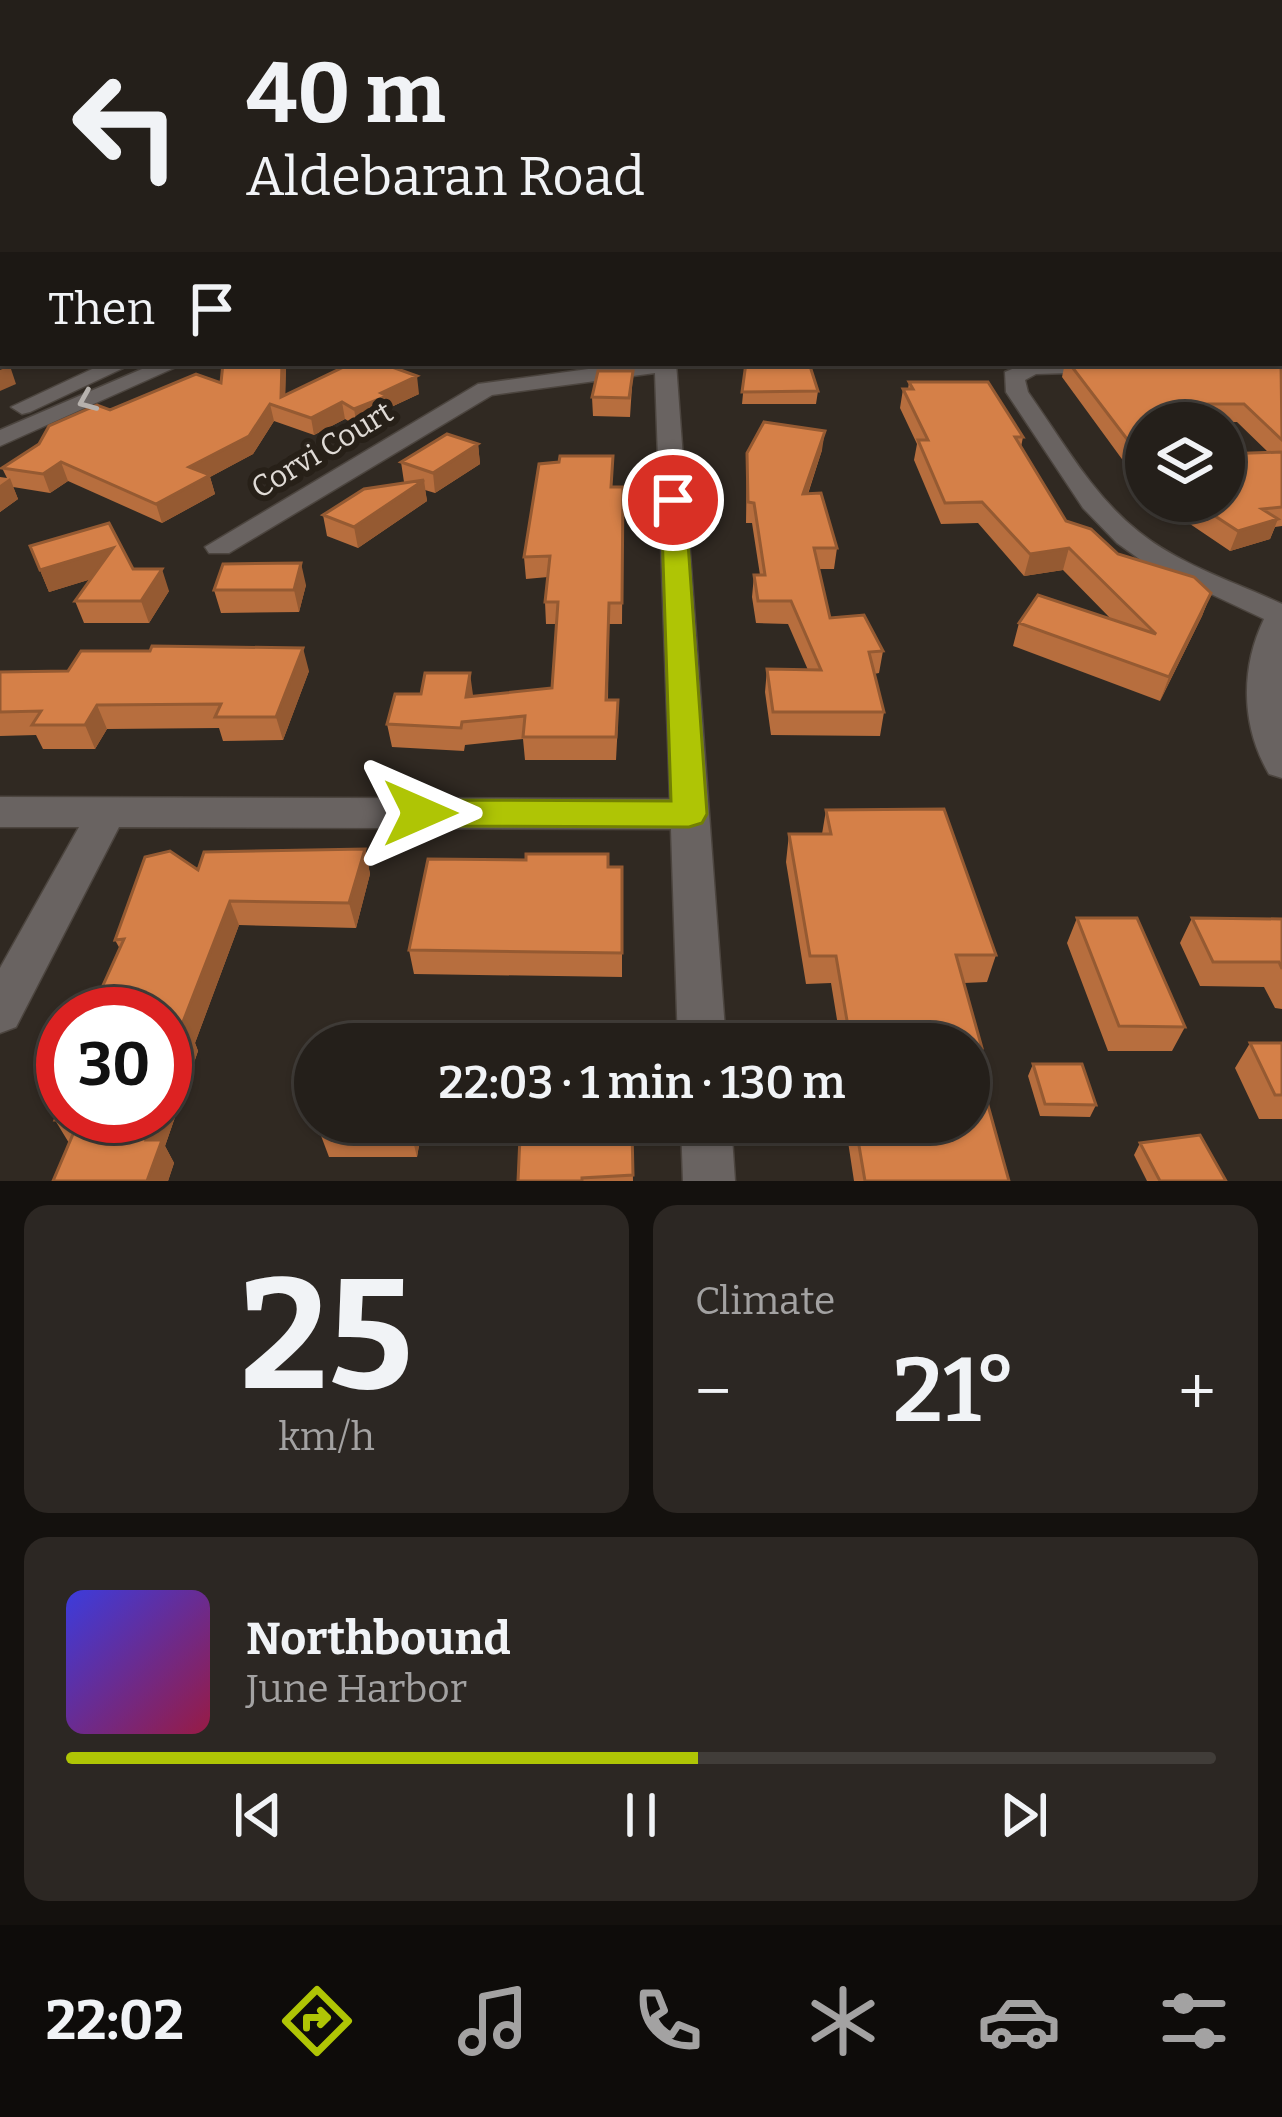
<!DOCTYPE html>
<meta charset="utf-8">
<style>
body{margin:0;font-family:Bitter,serif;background:#2c2723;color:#f1f3f6;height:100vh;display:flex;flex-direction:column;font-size:45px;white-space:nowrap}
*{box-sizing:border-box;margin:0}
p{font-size:39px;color:#a3a2a2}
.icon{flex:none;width:66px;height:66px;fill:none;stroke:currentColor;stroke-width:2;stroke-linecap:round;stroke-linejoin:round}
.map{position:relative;height:1181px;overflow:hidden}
.details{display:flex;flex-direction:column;gap:24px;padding:24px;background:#14110e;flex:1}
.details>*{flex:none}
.guide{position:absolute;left:0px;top:0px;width:1284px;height:366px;box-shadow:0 3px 9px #0004,0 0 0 3px #413d39;background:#241f1a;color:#f1f3f6;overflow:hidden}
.buttons{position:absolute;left:1125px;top:402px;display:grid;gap:24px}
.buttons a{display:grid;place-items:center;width:120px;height:120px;border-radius:50%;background:#241f1a;box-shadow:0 3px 9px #0004,0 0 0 3px #413d39;font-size:60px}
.speed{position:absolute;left:36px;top:987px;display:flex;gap:24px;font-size:60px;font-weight:700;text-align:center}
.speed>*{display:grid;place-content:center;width:156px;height:156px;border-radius:50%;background:#241f1a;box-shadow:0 3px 9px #0004,0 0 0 3px #413d39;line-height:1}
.speed .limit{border:18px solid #d22;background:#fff;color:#111}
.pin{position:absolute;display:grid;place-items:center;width:102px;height:102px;color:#fff;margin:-51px;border:6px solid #fff;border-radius:50%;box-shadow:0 3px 12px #0007}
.me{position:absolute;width:132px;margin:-66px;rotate:90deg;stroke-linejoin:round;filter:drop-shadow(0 0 9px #0008)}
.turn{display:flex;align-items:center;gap:42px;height:252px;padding:0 48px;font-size:54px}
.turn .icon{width:156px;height:156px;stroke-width:2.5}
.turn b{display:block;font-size:84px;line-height:102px}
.then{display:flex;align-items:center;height:114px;padding:0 48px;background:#0003;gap:24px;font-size:45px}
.big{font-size:90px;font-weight:600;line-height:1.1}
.details .card{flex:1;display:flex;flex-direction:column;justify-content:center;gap:18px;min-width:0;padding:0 42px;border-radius:24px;background:#2c2723}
.details .dial{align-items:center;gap:0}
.dial b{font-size:156px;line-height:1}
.song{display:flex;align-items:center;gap:36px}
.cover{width:144px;height:144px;border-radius:18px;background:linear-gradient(135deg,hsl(240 70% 55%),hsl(340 70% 35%))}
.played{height:12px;border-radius:6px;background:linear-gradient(90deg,#afc505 55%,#413d39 55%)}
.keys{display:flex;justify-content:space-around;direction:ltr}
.heat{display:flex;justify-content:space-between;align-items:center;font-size:66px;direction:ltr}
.details .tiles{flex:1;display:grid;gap:24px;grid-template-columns:1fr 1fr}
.card:last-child{grid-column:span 2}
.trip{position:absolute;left:294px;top:1023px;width:696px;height:120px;border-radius:60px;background:#241f1a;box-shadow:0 3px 9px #0004,0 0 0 3px #413d39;font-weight:600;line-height:120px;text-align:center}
.tab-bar{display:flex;height:192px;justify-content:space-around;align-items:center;background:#0e0c0a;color:#a3a2a2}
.tab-bar .icon{width:84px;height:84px}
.tab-bar .on{color:#afc505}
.tab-bar b{font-size:54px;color:#f1f3f6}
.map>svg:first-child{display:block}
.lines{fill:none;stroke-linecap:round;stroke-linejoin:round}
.minor-casing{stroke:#4c453f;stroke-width:3}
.minor{fill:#696361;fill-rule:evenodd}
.wall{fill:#b76e3e}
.shaded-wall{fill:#955a32}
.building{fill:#d58048;stroke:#955a32;stroke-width:3}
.oneway{stroke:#b6b1ad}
.route{fill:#afc505;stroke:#728003;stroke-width:3}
.labels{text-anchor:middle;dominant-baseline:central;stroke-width:12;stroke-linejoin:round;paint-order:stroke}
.far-street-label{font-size:30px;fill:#e0dbd6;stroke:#272018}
</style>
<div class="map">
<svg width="1282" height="1181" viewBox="0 0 1282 1181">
<rect width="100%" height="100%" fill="#302922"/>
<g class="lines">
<defs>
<path id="minor" d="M105,363H134L30,412L22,414L11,407Z
M156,363H185L0,446V430Z
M632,363H676L726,1044H678L671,829L119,827L16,1027L0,1033V968L79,827H0V797L670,799L655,373L492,395L229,553H209L205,547L478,384Z
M1026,363H1111L1110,371L1102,372L1036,374L1025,380L1028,392C1062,440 1092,495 1139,532C1180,565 1235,582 1282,604V778L1269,774C1241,726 1240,669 1264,619L1145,563L1117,543L1083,508L1006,392L1005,372Z
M681,1122H731L735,1181H683Z"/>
</defs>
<use href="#minor" class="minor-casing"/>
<use href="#minor" class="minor"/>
</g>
<path class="wall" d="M1282,362V526L1275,527L1270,539L1230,551L1156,501H1224L1269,453L1237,422L1146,423V492L1062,377L1065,363Z
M286,363L285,395L419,394L389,408V413L357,426L345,419L314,435L274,421L253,454L210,477L215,494L162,523L68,481L50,493L13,487L18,499L0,512V477L7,478L2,468L110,410L221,383Z
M746,363L818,391L816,404H742Z
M633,371L630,417L593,416L592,397Z
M909,382L1023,437L1021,447L1066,521L1118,554L1211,593L1202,616L1160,701L1013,646L1019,623L1111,619L1063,570L1024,576L978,523L941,524L914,460L917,444L900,408L903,389H908Z
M478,444L480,464L435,493L425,490L427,501L358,548L327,536L323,515L406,483L404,482L401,462Z
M822,450L808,494L837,548L834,569H819L830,618L883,651L879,673L874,674L884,712L880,736L771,735L765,692L767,669L808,670L788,624L756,623L752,597L754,575H760L752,523H746L747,453Z
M613,487H623L622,624H609L608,700L618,722L616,760H525L523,739L465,745L464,751L392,747L387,724L552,688L557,624H546L545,602L548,577L526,579L524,557Z
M30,546L133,569L169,591L149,623H84L75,601L91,579L49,592Z
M306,585L299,612L221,613L214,590Z
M309,671L283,740L223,741L219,728L107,729L95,749H43L36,735L0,736V672Z
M826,810L996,955L987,982L964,983L982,1048L977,1065L1009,1181H854L845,1122H969V1044H841L831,983L806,984L786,862L789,834H822Z
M365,849L370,874L356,928L239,925L195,1043L198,1051L165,1146L174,1163L168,1181H53L69,1143L55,1120L106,1003L100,992L120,949L115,940L198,870Z
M609,867H622V977L414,974L409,950Z
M1077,918L1185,1027L1172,1051H1108L1067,943Z
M1192,918L1282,919V1009L1275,1008L1264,987L1200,986L1180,943Z
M1250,1043H1282V1119H1259L1235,1068Z
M1033,1064L1096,1105L1090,1117L1040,1116L1028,1076Z
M323,1122H423L417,1157H329L320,1133Z
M632,1130L633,1181H518Z
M1140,1143L1226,1181H1147L1134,1155Z"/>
<path class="shaded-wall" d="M282,363H286L285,409L281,397Z
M10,366L16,384L0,391V370Z
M417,376L419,394L389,408V413L357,426L354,409L381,393Z
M342,402L345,419L314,435L311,418Z
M270,404L274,421L253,454L210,477L215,494L162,523L156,504L189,467Z
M825,431L822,450L801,514L803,494Z
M478,444L480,464L435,493L433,473Z
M61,462L68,481L50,493L43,474Z
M10,478L18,499L0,512V485Z
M424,480L427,501L358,548L354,527Z
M1278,519L1270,539L1230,551L1238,531Z
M113,548L121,570L49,592L40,570Z
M1069,548L1063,570L1024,576L1030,554Z
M301,563L306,585L299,612L294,590Z
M162,569L169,591L149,623L141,601Z
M1211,593L1202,616L1160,701L1169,677Z
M303,648L309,671L283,740L276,717Z
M470,673L473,695L466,697Z
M97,705L107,729L95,749L85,725Z
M365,849L370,874L356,928L349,903Z
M230,901L239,925L195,1043L198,1051L165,1146L174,1163L168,1181H147L146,1140L155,1116H165V1088L181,1027Z
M413,1122H423L417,1157L411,1133Z"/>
<path class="building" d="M0,182H3V293L0,292Z
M1281,182H1282V319H1281Z
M1281,362L1282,440L1244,404H1172L1189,423H1146V464L1069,363Z
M223,363H282L281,397L352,363H381L417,376L381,393L387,396L354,409L342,402L311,418L270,404L249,436L189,467L210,475L156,504L61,462L43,474L2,468L39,444L49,426L97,405L110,410L196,374L221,383Z
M746,363H809L818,391L742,392Z
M598,371H633L629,398L592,397Z
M909,382H988L1023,437H1015L1066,521L1091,529L1118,554L1194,577L1211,593L1169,677L1019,623L1038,595L1156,634L1069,548L1030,554L982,502L945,503L918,440H928L903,389H913Z
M764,422L825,431L803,494L821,493L837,548H814L830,618L864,615L883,651L869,652L884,712H773L767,669L821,670L791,601H758L754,575H765L754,503L748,502L747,453Z
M447,434L478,444L433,473L401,462Z
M1282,452V507L1262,509L1278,519L1238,531L1192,501H1224V454Z
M560,456H613L611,487H623L622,603H609L606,700H618L616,737H523L525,716L462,722L461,728L387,724L395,694H421L425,673H470L466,697L552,688L558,602H545L550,556L524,557L539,464L559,462Z
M424,480L354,527L323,515L364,489Z
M109,523L133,569H162L141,601H75L113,548L40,570L30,546Z
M301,563L294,590H214L223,564Z
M152,646L303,648L276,717H215L221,704L97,705L85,725H32L41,711L0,712V672L68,671L81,651H150Z
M944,809L996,955H956L982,1048H972L1009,1181H865L855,1122H969V1044H851L836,956H810L789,834H831L826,810Z
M365,849L349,903L230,901L181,1027H188L165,1088V1014H101L111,992H100L124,939L115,940L145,857L170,851L198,870L204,852Z
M526,854H608V867H622V953L409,950L428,859L526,860Z
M1077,918H1137L1185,1027L1119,1026Z
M1192,918L1282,919V969L1279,962H1213Z
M1250,1043H1282V1095H1275Z
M1033,1064H1082L1096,1105L1045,1104Z
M63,1102V1116H155L146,1140H162L147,1181H53L79,1120H55Z
M323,1122H413L411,1133H320Z
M632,1130L633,1175L582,1178V1181H518L520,1137Z
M1200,1135L1226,1181H1160L1140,1143Z"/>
<defs><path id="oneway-chevron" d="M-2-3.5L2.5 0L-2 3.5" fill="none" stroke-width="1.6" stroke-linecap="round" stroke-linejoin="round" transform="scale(3)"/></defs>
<use class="oneway" href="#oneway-chevron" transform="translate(87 401) rotate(157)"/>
<linearGradient id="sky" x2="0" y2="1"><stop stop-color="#1a1713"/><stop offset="0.52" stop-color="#48494f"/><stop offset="1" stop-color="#48494f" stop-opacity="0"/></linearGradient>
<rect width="1282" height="347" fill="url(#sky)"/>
<path class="route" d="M673,493L685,500L707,814L702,823L689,827L420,826L408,822L403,813L408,804L420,800L671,801L661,500Z"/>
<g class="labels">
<g class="far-street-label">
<text transform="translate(322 450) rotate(-31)">Corvi Court</text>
</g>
</g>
</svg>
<div class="buttons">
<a><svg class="icon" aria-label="layers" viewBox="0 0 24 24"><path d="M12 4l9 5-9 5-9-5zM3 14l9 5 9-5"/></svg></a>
</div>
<div class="speed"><div class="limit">30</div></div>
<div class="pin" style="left:673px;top:500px;background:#d93025"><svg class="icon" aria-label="arrive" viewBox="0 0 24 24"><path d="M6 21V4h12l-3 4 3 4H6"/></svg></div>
<svg class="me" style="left:420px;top:813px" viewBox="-20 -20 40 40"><path d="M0-17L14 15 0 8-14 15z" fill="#afc505" stroke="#fff" stroke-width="4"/></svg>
<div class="trip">22:03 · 1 min · 130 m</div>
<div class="guide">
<div class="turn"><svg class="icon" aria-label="left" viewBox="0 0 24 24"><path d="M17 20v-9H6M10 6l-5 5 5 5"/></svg><div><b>40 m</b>Aldebaran Road</div></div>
<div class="then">Then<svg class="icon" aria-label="arrive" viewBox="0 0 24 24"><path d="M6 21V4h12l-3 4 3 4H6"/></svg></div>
</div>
</div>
<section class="details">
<div class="tiles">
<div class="card dial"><b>25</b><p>km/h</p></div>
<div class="card"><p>Climate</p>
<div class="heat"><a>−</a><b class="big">21°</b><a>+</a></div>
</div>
<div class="card">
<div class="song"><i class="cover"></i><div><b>Northbound</b><p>June Harbor</p></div></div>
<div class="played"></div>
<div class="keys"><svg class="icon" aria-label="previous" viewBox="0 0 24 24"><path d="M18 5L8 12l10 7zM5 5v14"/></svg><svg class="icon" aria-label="pause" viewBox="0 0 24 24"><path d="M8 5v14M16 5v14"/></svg><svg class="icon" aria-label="next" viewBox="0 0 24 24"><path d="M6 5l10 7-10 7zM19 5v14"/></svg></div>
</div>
</div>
</section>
<nav class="tab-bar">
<b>22:02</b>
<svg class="icon on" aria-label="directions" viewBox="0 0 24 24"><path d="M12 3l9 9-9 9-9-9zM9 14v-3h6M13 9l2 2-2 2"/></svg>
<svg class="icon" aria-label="music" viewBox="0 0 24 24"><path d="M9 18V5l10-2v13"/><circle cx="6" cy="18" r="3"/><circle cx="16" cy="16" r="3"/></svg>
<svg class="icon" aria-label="phone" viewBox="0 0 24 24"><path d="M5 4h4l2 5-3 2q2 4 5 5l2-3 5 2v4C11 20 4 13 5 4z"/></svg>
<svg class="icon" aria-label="climate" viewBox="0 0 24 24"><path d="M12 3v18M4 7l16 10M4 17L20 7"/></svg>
<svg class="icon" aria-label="car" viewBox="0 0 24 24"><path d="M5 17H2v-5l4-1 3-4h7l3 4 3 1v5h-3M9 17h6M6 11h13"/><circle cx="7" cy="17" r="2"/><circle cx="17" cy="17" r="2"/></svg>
<svg class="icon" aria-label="filters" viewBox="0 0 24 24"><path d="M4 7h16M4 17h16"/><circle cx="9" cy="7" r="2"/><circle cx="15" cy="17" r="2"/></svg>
</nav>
